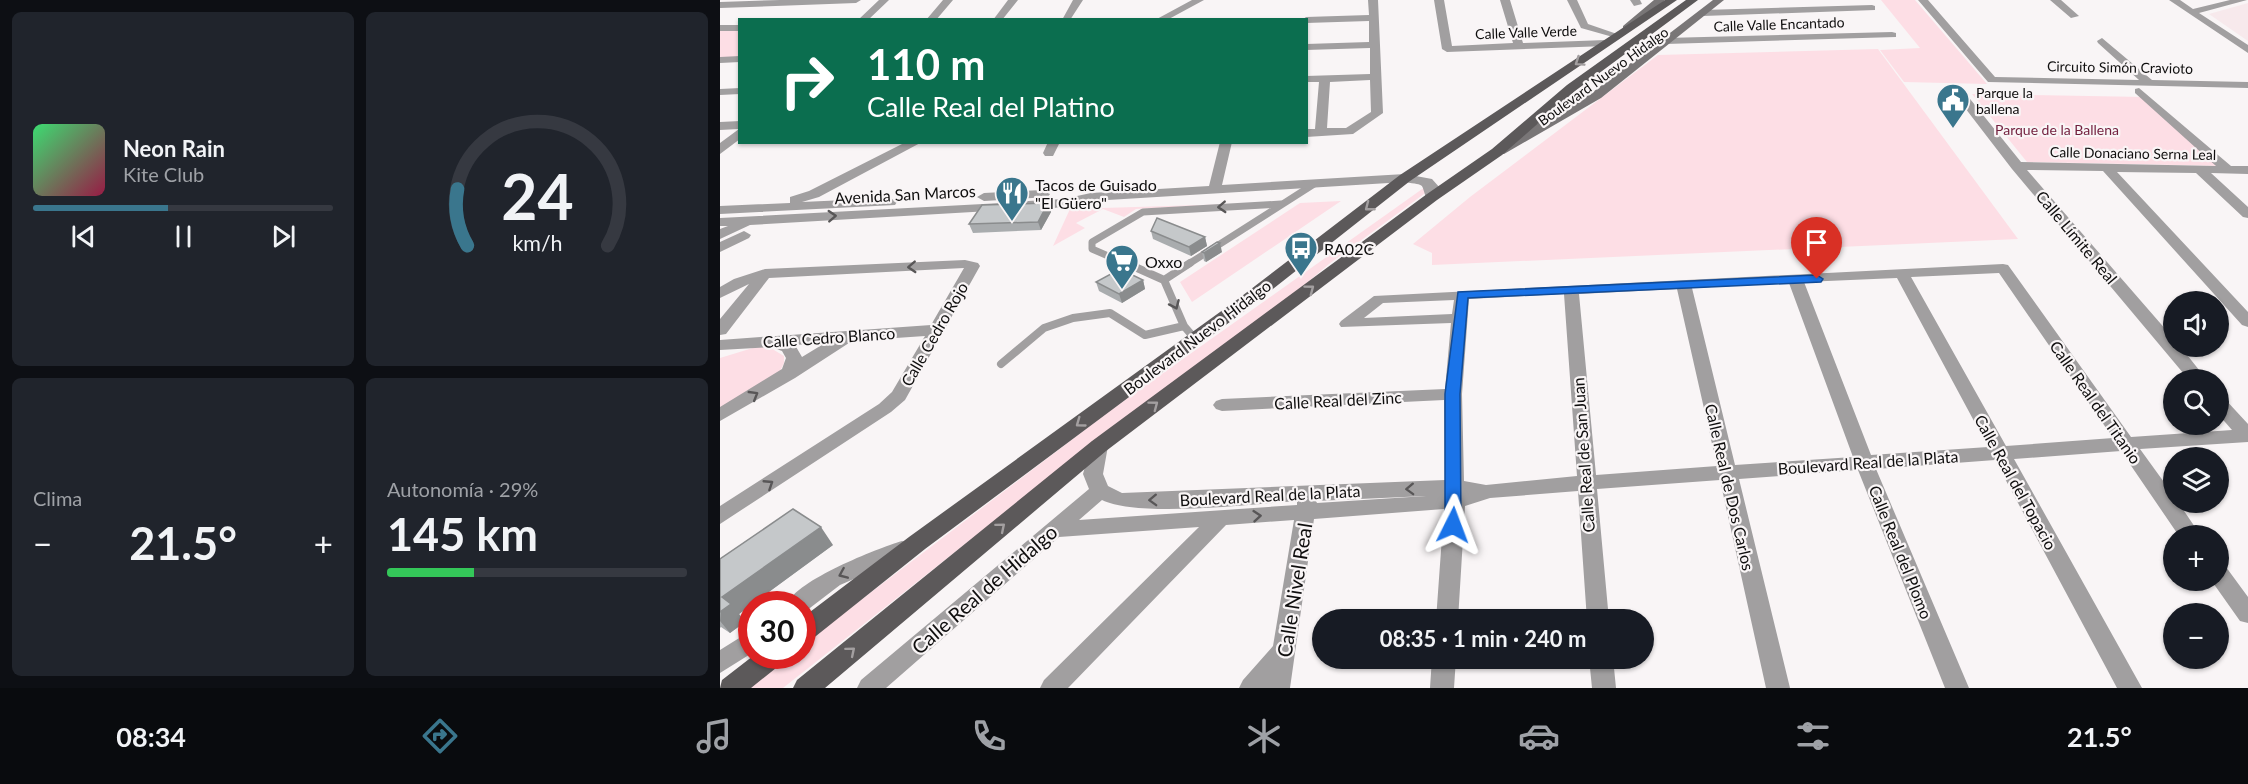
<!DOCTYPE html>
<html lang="es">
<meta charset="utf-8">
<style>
body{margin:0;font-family:Lato,sans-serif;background:#20242c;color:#f1f3f6;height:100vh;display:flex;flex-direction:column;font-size:22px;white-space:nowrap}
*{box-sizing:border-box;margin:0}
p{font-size:20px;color:#9ea1a6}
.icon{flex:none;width:33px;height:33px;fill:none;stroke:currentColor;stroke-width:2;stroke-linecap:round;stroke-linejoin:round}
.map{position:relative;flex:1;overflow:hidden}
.drawer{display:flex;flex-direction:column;gap:12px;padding:12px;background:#0d0f14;width:720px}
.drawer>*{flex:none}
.top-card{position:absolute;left:18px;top:18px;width:570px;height:126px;border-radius:0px;box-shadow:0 2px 4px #0004;background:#0b6e4f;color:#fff;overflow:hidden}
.fabs{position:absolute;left:1443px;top:291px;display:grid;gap:12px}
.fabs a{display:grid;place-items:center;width:66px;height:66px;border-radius:50%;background:#171b24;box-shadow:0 2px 4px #0004;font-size:30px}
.speed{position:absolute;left:18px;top:591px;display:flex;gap:12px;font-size:30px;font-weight:700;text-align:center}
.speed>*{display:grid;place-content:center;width:78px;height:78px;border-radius:50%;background:#171b24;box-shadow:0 2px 4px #0004;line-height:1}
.speed .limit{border:9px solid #d22;background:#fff;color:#111}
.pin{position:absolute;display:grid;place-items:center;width:51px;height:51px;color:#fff;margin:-62px -26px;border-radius:50% 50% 50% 0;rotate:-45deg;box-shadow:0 0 6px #0007}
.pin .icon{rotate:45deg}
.me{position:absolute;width:66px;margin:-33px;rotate:3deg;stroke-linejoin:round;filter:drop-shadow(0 0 4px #0008)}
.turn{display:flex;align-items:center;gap:21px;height:126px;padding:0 30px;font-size:27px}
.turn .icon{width:78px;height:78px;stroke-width:2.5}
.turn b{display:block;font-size:42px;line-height:51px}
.big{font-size:45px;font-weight:700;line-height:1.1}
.drawer .widget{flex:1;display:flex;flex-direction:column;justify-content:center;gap:9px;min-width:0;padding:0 21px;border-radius:9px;background:#20242c}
.drawer .dial{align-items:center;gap:0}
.dial svg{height:156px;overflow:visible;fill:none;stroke:#363941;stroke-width:7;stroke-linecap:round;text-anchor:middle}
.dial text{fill:#f1f3f6;stroke:none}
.song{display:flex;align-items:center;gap:18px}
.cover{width:72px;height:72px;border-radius:9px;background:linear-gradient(135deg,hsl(140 70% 55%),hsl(340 70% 35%))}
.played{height:6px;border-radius:3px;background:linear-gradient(90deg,#3a768d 45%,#363941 45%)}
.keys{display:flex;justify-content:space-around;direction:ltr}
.heat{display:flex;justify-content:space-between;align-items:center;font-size:33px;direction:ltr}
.charge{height:9px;border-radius:4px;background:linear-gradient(90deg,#34c759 29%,#363941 0)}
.drawer .tiles{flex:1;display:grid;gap:12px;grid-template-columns:repeat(2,1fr)}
.trip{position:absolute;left:592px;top:609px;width:342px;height:60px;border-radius:30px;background:#171b24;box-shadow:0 2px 4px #0004;font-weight:700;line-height:60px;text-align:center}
.tab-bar{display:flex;height:96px;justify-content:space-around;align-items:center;background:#090b0e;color:#9ea1a6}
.tab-bar .icon{width:42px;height:42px}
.tab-bar .current{color:#3a768d}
.tab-bar b{font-size:27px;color:#f1f3f6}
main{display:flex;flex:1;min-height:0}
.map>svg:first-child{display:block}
.built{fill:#f7e9ec}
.green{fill:#fddee5}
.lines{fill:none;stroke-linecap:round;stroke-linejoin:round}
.lane-far1{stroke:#a19fa0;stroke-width:7}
.lane{stroke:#a19fa0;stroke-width:8}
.street{fill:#a19fa0;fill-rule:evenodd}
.secondary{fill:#797677;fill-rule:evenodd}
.primary{fill:#5c595a;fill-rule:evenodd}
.wall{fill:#a9acae}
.shaded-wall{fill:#8a8c8d}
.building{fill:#c5c8ca;stroke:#8a8c8d;stroke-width:1.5}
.oneway{stroke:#a39fa0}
.oneway2{stroke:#585657}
.route{fill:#1a73e8;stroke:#114b97;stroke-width:1.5}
.labels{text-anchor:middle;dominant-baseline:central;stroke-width:4.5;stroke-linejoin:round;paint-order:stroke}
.far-street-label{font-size:14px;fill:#0f0e0e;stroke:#f9f5f6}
.far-poi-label{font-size:14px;fill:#0f0e0e;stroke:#f9f5f6;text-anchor:start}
.far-park-label{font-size:14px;fill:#711e3d;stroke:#f9f5f6}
.poi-label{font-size:16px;fill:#0f0e0e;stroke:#f9f5f6;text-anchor:start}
.street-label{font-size:16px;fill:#0f0e0e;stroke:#f9f5f6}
.near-street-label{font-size:20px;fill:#0f0e0e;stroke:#f9f5f6}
</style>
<main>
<section class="drawer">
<div class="tiles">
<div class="widget">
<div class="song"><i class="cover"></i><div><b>Neon Rain</b><p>Kite Club</p></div></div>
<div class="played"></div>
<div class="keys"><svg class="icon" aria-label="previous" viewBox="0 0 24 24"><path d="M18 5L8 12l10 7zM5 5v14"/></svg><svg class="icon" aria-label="pause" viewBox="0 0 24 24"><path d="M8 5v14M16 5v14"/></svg><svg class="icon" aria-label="next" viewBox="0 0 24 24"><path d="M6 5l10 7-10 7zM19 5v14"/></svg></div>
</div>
<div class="widget dial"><svg viewBox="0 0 100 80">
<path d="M14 69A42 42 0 1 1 86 69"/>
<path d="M14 69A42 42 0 0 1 9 40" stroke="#3a768d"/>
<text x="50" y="56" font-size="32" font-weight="700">24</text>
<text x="50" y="72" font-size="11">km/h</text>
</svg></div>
<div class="widget"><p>Clima</p>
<div class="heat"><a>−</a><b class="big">21.5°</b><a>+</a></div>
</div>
<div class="widget"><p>Autonomía · 29%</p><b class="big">145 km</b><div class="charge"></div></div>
</div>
</section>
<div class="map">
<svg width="1528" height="688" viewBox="0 0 1528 688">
<rect width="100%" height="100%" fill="#f9f5f6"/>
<path class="built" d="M1528,3V41L1489,14Z"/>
<path class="green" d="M1161,0H1195L1267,84L1184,82L1160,50L1200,48Z
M0,30H19V57L0,58Z
M1158,49L1298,239L712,265V253L693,244L750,197L938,55Z
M1252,94L1425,97L1503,166L1307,162Z
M705,187L708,191L609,264L554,311L321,484L63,688H27L68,656H82L83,644L387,413Z
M621,201L472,302L460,282L580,203Z
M513,204L416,209L404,217L383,209L356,223L365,228L333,246L350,209Z
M36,347H49L64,356V363L60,371L0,411V358Z"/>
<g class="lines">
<path class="lane-far1" d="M409,265L372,249V242L423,212L561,204
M467,265L594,184"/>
<path class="lane" d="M406,263L444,280
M470,263L444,280L464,326L475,339
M281,364L324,328L353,318L390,313L425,335L464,326"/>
<path class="street" d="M60,0H141L136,3L0,8V2Z
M159,0H169L148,20H138Z
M223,0H233L216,20H206Z
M288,0H298L282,20H273Z
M353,0H363L350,20H342Z
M472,0H484L447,20H435Z
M648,0H658L663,113L633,134L586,137V129H595L599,82H586V76L650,74V48L586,50V44L649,42V21L586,23V20H582L586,17L649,15ZM650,80L651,112L626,128H607L610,82Z
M714,0H724L732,46L793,43L780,0H790L803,43L886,40L891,43L886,46L727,52L722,49Z
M847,0H857L868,24L900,35V39L861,28Z
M910,0H920L922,4L914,6Z
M1198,0H1208L1275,77L1419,80L1378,43L1377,41L1382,38L1432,80L1528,82V88L1268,82Z
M1330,0H1341L1359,16L1351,18Z
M1449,0H1460L1473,9L1510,0H1527L1479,13L1528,45V53Z
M1152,5L1155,6V10L983,16L978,13L983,10Z
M0,25H20V31H0Z
M1172,32L1176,33V37L946,44L941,41L946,38Z
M20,56V62L0,63V57Z
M20,88V94L0,95V89Z
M1238,88L1242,89L1301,162L1496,166L1415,93V89L1419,88L1511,166H1528V174L1491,173L1528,207V218L1523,217L1476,173L1397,172L1528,312V327L1522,325L1383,171L1307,170L1454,339V346H1460L1487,380H1469L1292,169L1232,91Z
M20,121V139L0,154V143L19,129L0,130V122Z
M186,142H202L99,197L82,202L170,198L177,202L175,205L0,214V206L70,203V197L89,191Z
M328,142H340L333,156H325L323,153Z
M500,142H512L502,185L685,174L712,179L720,188L719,197L712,201L707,200C700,182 707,186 685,182L371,201C356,204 312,215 301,205L308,201L343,199L371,193L489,186Z
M323,190L330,194L328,197L264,201L257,197L264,193Z
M282,203L289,207L287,210L30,225L0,239V229L8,226H0V218Z
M24,231L31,235L29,238L0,252V242Z
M245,260L258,263L260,266L185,400L171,412L0,524V506L159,404L172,392L205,336L132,341L75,378L0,421V407L62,369L66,358L62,351L51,347L0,350V340L211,325L244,268L49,278L6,334L0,335V319L29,284L0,298V287L14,279L45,269ZM105,343L82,357L75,345Z
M1283,264L1288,265L1411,437L1512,430L1498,414V396L1504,398L1528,424V442L1420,449L1454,496V502H1458L1481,536H1459L1401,451L1294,459L1422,688H1397L1275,460L1156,469L1249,688H1225L1138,470L1019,479L1070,688H1046L1000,480L877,489L889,620H867L858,491L770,498L745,506L738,620H716L724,509L594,519L570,688H519L523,680L553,646L574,520L506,525L348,688H320L324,680L479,527L339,537L166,688H137L141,680L369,489L363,474L372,441H386L388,446L383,474L388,486L402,493L725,480L724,400L502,411L496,409L493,405L496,401L502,399L725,389L731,323L621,327L619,324L621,321L654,296ZM1279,273L1393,438L1286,446L1191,277ZM1177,278L1268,447L1151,455L1084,282ZM1069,283L1133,457L1015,465L972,288ZM957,289L997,466L876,475L859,294ZM844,294L857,476L766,485L744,481L742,394L749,299ZM734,300L732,314L644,318L663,303ZM706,496L597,503L596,501ZM382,500C418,518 533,504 577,501V505L359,520Z
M182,541L189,543L192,549L189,555L120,585L86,611L82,612V604H67C77,580 156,549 182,541Z
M1498,564L1506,567L1528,597V623L1520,621L1491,580H1498Z
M32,630V653L0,673V650Z
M712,658H736L734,688H710Z
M869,658H893L896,688H872Z"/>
<path class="secondary" d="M934,0H945L911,30H903V26Z
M993,0H1004L881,98L784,154H774V148L873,92Z"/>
<path class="primary" d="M945,0H957L690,181L530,307L205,549L91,640L82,642V618L189,537L518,299L680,175Z
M966,0H978L855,91L782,155L717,200L386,451L105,688H73L77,680L372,441L707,194L772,149L847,85Z
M33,656H65L61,664L31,688H0L2,680Z"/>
</g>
<path class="wall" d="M328,203L331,212L321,230L253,233L249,224Z
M431,231L485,237L487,246L471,256L433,239Z
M482,252H502L486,262L484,261Z
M423,280L425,289L402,303L379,291L376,282Z
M113,545L19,614L25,622L10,633L1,627L0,628V559Z"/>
<path class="shaded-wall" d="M328,203L331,212L321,230L318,222Z
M485,237L487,246L471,256L469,247Z
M500,243L502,252L486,262L484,253Z
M423,280L425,289L402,303L399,294Z
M101,527L113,545L19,614L25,622L10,633L0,621L2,597Z"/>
<path class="building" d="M328,203L318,222L249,224L262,205Z
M437,218L485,237L469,247L431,231Z
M497,242L500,243L484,253L482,252Z
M400,269L423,280L399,294L376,282Z
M73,509L101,527L2,597L11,604L0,612V559Z"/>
<defs><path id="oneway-chevron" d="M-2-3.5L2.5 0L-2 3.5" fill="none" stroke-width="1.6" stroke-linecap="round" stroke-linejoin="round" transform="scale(1.5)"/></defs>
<g class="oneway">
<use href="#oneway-chevron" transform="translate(859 62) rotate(146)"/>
<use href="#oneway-chevron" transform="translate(649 207) rotate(142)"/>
<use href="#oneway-chevron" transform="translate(590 289) rotate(-37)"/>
<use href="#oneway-chevron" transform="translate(434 405) rotate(-37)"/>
<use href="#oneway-chevron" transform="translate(360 423) rotate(144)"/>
<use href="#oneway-chevron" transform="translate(281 527) rotate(-40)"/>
<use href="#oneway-chevron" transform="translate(131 651) rotate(-40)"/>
</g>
<g class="oneway2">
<use href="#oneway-chevron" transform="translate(502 207) rotate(177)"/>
<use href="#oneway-chevron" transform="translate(112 216) rotate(-3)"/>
<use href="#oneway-chevron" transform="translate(192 267) rotate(177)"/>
<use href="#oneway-chevron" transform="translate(455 305) rotate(66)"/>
<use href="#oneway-chevron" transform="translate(34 395) rotate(-31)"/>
<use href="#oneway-chevron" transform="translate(49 484) rotate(-33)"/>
<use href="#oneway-chevron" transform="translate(690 489) rotate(178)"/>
<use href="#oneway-chevron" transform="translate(433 500) rotate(178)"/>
<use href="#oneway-chevron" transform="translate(537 516) rotate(-5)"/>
<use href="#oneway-chevron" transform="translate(123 574) rotate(157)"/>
</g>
<path class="route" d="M1097,275L1103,279L1101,282L748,298L740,394L741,525L739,530H727L725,525V394L738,292Z"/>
<defs>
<symbol id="civic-pin" viewBox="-11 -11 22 30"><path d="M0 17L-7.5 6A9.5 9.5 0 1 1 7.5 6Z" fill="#3a768d" stroke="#f9f5f6"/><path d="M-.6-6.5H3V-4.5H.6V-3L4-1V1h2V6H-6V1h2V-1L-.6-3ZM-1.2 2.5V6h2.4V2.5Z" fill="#fff"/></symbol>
<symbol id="restaurant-pin" viewBox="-11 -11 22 30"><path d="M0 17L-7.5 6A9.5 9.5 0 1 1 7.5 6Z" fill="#3a768d" stroke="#f9f5f6"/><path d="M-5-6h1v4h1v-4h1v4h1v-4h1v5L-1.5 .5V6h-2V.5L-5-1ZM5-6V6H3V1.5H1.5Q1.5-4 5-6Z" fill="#fff"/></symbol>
<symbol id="bus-pin" viewBox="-11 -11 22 30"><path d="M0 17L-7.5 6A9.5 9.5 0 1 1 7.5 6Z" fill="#3a768d" stroke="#f9f5f6"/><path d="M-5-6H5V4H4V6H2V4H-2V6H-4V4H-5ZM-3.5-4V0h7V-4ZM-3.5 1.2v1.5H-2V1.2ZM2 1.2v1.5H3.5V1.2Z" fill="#fff"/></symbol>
<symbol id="supermarket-pin" viewBox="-11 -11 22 30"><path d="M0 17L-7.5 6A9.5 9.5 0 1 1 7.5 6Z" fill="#3a768d" stroke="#f9f5f6"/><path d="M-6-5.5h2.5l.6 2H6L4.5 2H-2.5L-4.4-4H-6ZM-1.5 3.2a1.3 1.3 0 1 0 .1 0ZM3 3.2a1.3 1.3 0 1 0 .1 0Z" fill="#fff"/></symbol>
</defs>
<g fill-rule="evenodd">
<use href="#civic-pin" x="1214" y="81" width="38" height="52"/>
<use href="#restaurant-pin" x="273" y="174" width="38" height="52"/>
<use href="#bus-pin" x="562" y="229" width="38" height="52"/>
<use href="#supermarket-pin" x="383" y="242" width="38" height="52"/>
</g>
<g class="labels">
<g class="far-street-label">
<text transform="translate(1059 24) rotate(-2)">Calle Valle Encantado</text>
<text transform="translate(806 32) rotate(-2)">Calle Valle Verde</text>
<text transform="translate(1400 67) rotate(1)">Circuito Simón Cravioto</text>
<text transform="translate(883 76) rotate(-36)">Boulevard Nuevo Hidalgo</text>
<text transform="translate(1413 153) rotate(1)">Calle Donaciano Serna Leal</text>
</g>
<g class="far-poi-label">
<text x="1256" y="92">Parque la<tspan x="1256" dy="16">ballena</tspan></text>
</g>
<g class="far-park-label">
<text x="1337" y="129">Parque de la Ballena</text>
</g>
<g class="poi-label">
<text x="315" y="184">Tacos de Guisado<tspan x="315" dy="18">"El Güero"</tspan></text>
<text x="604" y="248">RA02C</text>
<text x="425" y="261">Oxxo</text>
</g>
<g class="street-label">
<text transform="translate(185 194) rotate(-3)">Avenida San Marcos</text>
<text transform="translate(1357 237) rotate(50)">Calle Límite Real</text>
<text transform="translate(214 334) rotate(-60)">Calle Cedro Rojo</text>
<text transform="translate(109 337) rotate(-4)">Calle Cedro Blanco</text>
<text transform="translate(477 337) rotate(-37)">Boulevard Nuevo Hidalgo</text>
<text transform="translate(618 400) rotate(-3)">Calle Real del Zinc</text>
<text transform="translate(1376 402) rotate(55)">Calle Real del Titanio</text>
<text transform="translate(863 455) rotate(-94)">Calle Real de San Juan</text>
<text transform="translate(1148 462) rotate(-4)">Boulevard Real de la Plata</text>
<text transform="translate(1296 482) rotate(61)">Calle Real del Topacio</text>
<text transform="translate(1010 487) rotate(77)">Calle Real de Dos Carlos</text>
<text transform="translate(550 495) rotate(-3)">Boulevard Real de la Plata</text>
<text transform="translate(1181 552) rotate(68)">Calle Real del Plomo</text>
</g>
<g class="near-street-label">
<text transform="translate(264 589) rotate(-41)">Calle Real de Hidalgo</text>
<text transform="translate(574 590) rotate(-81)">Calle Nivel Real</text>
</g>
</g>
</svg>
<div class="fabs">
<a><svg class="icon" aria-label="sound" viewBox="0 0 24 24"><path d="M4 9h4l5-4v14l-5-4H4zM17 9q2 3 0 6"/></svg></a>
<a><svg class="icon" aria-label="search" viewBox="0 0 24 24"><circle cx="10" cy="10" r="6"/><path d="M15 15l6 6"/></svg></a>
<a><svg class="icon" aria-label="layers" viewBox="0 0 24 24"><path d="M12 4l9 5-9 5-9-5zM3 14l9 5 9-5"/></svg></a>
<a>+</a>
<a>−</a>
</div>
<div class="speed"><div class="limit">30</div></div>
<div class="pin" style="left:1097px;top:279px;background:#d93025"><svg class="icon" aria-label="arrive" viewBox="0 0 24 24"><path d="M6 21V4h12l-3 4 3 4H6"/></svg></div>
<svg class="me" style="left:733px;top:525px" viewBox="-20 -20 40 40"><path d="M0-17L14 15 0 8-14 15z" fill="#1a73e8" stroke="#fff" stroke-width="4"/></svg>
<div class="trip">08:35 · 1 min · 240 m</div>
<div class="top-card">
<div class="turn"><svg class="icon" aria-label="right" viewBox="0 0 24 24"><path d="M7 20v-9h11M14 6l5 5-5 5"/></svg><div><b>110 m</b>Calle Real del Platino</div></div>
</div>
</div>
</main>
<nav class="tab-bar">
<b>08:34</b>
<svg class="icon current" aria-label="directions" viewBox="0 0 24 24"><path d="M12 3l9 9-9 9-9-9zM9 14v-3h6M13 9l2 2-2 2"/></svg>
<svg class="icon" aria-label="music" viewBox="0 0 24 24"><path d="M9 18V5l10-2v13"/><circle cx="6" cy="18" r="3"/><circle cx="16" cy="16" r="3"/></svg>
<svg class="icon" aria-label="phone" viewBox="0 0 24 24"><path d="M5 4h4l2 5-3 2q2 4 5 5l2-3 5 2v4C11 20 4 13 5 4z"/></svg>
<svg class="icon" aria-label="climate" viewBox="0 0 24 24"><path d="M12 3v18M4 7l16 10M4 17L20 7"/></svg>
<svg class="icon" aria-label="car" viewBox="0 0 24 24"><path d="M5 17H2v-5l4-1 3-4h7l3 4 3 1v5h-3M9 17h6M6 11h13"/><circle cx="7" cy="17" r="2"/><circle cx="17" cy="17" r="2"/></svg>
<svg class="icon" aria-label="filters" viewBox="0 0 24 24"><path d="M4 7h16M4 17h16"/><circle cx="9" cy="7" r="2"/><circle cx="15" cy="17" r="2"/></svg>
<b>21.5°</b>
</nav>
